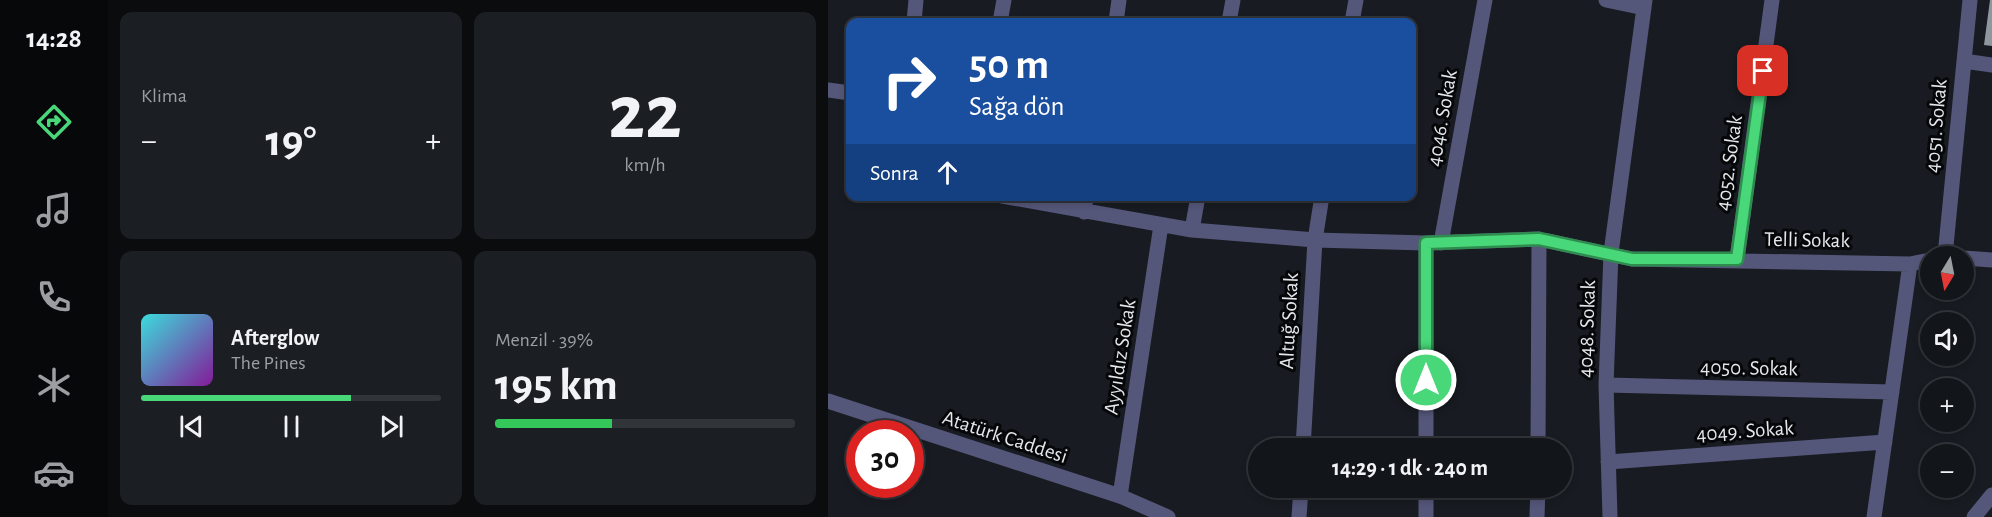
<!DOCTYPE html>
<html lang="tr">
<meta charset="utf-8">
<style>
body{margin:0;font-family:"Alegreya Sans",sans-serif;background:#1b1e23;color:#f1f3f6;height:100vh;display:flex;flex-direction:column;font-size:22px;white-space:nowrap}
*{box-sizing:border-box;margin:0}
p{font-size:20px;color:#9c9fa2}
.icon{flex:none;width:33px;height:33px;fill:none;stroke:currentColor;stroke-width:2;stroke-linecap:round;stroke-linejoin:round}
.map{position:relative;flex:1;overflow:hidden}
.details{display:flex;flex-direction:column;gap:12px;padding:12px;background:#0a0c0e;width:720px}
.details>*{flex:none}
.banner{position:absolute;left:18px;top:18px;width:570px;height:183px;border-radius:12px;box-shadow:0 3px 9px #0003,0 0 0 2px #313439;background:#1a4fa0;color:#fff;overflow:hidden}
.needle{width:39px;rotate:190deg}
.tools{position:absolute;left:1092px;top:246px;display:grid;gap:12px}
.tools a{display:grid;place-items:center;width:54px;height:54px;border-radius:50%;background:#12151a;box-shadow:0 3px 9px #0003,0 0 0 2px #313439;font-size:30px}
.speed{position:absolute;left:18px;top:420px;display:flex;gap:12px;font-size:30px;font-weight:700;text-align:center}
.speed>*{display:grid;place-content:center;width:78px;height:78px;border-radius:50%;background:#12151a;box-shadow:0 3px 9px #0003,0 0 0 2px #313439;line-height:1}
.speed .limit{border:9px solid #d22;background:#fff;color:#111}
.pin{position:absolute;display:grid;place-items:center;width:51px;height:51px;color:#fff;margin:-26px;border-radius:12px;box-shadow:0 3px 9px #0006}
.me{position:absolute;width:66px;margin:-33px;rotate:0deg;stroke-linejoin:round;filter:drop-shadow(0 0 4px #0008)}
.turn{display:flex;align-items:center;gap:21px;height:126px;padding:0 24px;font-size:27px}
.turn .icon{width:78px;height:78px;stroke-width:2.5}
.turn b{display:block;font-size:42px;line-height:51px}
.then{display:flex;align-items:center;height:57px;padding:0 24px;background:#0003;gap:12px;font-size:22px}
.big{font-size:45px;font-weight:700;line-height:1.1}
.details .card{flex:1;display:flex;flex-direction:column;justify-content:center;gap:9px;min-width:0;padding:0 21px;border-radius:12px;background:#1b1e23}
.details .dial{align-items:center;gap:0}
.dial b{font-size:78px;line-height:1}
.song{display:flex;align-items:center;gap:18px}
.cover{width:72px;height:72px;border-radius:9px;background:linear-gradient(135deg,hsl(180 70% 55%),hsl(290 70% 35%))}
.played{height:6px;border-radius:3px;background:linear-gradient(90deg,#48d779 70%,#313439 70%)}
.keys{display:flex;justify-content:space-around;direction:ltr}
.heat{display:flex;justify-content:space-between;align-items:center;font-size:33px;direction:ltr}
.charge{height:9px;border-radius:4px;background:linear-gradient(90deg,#34c759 39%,#313439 0)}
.details .tiles{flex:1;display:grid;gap:12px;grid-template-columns:repeat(2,1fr)}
.trip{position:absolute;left:420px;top:438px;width:324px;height:60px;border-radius:30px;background:#12151a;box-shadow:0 3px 9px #0003,0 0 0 2px #313439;font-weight:700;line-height:60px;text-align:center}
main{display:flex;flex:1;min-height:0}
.menu{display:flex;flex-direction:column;width:108px;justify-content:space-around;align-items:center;background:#07080a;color:#9c9fa2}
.menu .icon{width:42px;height:42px}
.menu .selected{color:#48d779}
.menu b{font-size:27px;color:#f1f3f6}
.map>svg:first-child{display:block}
.building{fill:#8e979d}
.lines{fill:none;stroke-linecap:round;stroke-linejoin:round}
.minor{stroke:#55577a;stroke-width:15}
.tertiary{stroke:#55577a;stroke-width:15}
.route-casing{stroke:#2f8c4f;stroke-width:15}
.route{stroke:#48d779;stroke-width:10}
.labels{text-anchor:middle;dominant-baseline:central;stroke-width:6;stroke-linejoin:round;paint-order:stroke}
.street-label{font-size:21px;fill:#e4e7eb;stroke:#050709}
</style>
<main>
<nav class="menu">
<b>14:28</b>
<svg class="icon selected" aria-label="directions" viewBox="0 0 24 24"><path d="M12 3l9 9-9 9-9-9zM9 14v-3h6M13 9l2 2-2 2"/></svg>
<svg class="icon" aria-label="music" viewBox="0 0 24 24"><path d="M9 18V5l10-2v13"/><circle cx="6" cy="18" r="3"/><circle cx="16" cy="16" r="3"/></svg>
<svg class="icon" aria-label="phone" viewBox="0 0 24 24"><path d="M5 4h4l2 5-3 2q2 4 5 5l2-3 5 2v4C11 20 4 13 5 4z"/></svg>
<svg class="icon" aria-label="climate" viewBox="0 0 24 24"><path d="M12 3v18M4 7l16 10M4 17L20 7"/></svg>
<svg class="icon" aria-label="car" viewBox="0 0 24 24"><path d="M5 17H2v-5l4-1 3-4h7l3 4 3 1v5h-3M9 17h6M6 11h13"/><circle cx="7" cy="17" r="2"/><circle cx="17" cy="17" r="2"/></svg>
</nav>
<section class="details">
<div class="tiles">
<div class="card"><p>Klima</p>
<div class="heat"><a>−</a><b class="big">19°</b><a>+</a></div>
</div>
<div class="card dial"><b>22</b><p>km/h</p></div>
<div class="card">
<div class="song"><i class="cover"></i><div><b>Afterglow</b><p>The Pines</p></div></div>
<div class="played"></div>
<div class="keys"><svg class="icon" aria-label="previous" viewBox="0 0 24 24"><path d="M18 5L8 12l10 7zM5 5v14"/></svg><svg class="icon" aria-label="pause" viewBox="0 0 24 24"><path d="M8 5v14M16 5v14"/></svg><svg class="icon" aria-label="next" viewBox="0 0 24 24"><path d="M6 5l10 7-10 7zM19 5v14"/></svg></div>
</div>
<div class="card"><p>Menzil · 39%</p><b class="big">195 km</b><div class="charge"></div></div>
</div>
</section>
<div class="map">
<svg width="1164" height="517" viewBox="0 0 1164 517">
<rect width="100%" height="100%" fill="#181c22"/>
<path class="building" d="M1162,0H1164V46L1156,45Z"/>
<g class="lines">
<path class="minor" d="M778,0L816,8
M86,22L88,0
M172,22L176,0
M288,22L291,0
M401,22L405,0
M524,22L528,0
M1136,61L1164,65
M0,90L22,93
M174,196L364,230L487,240L598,243L711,239L804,259L1082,264L1102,260
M256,212L258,196
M364,230L370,196
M598,243V448
M613,243L657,0
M1117,256L1142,0
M1136,258L1164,260
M909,259L944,0
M778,385L1064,392
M475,448L487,240L494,196
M710,448L711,239
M780,462L1057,442
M598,488V517
M292,496L333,225
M471,517L473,488
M709,517L710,488
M782,517L778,385L783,253L817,0
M1046,517L1082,264"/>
<path class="tertiary" d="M0,401L292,496L340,517
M1146,517L1164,495"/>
</g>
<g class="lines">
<defs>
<path id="route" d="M598,380V243L711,239L804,259H909L935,71"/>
</defs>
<use href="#route" class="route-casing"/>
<use href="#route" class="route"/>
</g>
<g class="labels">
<g class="street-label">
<text transform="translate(614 118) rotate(-80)">4046. Sokak</text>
<text transform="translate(1108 126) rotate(-85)">4051. Sokak</text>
<text transform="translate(901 163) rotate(-82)">4052. Sokak</text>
<text transform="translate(979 240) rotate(1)">Telli Sokak</text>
<text transform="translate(461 321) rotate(-87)">Altuğ Sokak</text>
<text transform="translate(759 329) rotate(-88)">4048. Sokak</text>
<text transform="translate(292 357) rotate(-81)">Ayyıldız Sokak</text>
<text transform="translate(921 368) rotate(1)">4050. Sokak</text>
<text transform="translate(917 431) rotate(-4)">4049. Sokak</text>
<text transform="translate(177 437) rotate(18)">Atatürk Caddesi</text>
</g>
</g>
</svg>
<div class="tools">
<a><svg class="needle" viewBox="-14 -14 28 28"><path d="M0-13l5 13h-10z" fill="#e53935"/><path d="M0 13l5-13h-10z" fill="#9c9fa2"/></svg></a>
<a><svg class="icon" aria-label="sound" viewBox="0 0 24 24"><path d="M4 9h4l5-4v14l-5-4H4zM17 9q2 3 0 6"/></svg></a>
<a>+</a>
<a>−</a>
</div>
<div class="speed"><div class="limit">30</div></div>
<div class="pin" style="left:935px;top:71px;background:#d93025"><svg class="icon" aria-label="arrive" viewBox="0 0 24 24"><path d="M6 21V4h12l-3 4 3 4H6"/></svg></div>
<svg class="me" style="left:598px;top:380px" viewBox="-20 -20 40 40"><circle r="17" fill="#48d779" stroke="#fff" stroke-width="3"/><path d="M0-11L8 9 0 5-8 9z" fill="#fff"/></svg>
<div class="trip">14:29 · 1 dk · 240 m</div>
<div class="banner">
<div class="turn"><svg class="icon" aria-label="right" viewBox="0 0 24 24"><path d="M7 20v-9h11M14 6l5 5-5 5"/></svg><div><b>50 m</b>Sağa dön</div></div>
<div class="then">Sonra<svg class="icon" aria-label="ahead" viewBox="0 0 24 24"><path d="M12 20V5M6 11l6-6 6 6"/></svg></div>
</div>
</div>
</main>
